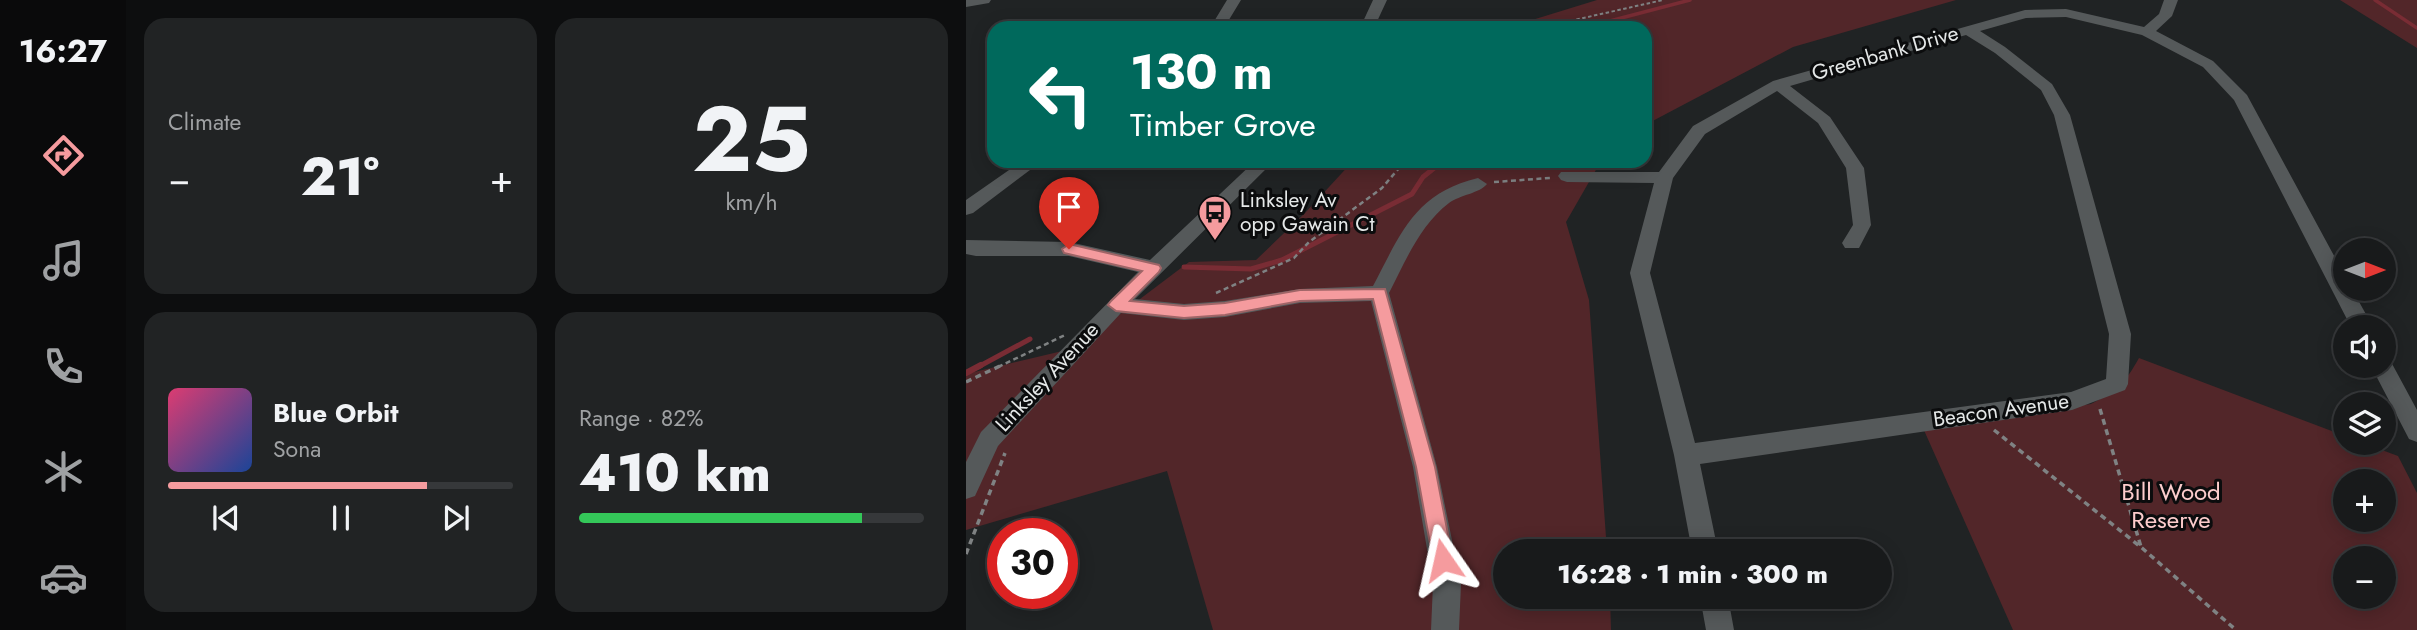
<!DOCTYPE html>
<meta charset="utf-8">
<style>
body{margin:0;font-family:Jost,sans-serif;background:#212324;color:#f1f3f6;height:100vh;display:flex;flex-direction:column;font-size:26px;white-space:nowrap}
*{box-sizing:border-box;margin:0}
p{font-size:23px;color:#9fa1a3}
.icon{flex:none;width:38px;height:38px;fill:none;stroke:currentColor;stroke-width:2;stroke-linecap:round;stroke-linejoin:round}
.map{position:relative;flex:1;overflow:hidden}
.panel{display:flex;flex-direction:column;gap:18px;padding:18px;background:#0d0e0f;width:840px}
.panel>*{flex:none}
.top-card{position:absolute;left:21px;top:21px;width:665px;height:147px;border-radius:21px;box-shadow:0 4px 18px #0003,0 0 0 2px #36383a;background:#00695c;color:#fff;overflow:hidden}
.needle{width:46px;rotate:90deg}
.tools{position:absolute;left:1367px;top:238px;display:grid;gap:14px}
.tools a{display:grid;place-items:center;width:63px;height:63px;border-radius:50%;background:#181a1b;box-shadow:0 4px 18px #0003,0 0 0 2px #36383a;font-size:35px}
.speed{position:absolute;left:21px;top:518px;display:flex;gap:14px;font-size:35px;font-weight:700;text-align:center}
.speed>*{display:grid;place-content:center;width:91px;height:91px;border-radius:50%;background:#181a1b;box-shadow:0 4px 18px #0003,0 0 0 2px #36383a;line-height:1}
.speed .limit{border:10px solid #d22;background:#fff;color:#111}
.pin{position:absolute;display:grid;place-items:center;width:60px;height:60px;color:#fff;margin:-72px -30px;border-radius:50% 50% 50% 0;rotate:-45deg;box-shadow:0 0 7px #0007}
.pin .icon{rotate:45deg}
.me{position:absolute;width:77px;margin:-38px;rotate:349deg;stroke-linejoin:round;filter:drop-shadow(0 0 5px #0008)}
.turn{display:flex;align-items:center;gap:24px;height:147px;padding:0 28px;font-size:32px}
.turn .icon{width:91px;height:91px;stroke-width:2.5}
.turn b{display:block;font-size:49px;line-height:60px}
.big{font-size:52px;font-weight:800;line-height:1.1}
.panel .widget{flex:1;display:flex;flex-direction:column;justify-content:center;gap:10px;min-width:0;padding:0 24px;border-radius:21px;background:#212324}
.panel .dial{align-items:center;gap:0}
.dial b{font-size:91px;line-height:1}
.song{display:flex;align-items:center;gap:21px}
.cover{width:84px;height:84px;border-radius:10px;background:linear-gradient(135deg,hsl(340 70% 55%),hsl(220 70% 35%))}
.played{height:7px;border-radius:4px;background:linear-gradient(90deg,#f59b9e 75%,#36383a 75%)}
.keys{display:flex;justify-content:space-around;direction:ltr}
.heat{display:flex;justify-content:space-between;align-items:center;font-size:38px;direction:ltr}
.charge{height:10px;border-radius:5px;background:linear-gradient(90deg,#34c759 82%,#36383a 0)}
.panel .tiles{flex:1;display:grid;gap:18px;grid-template-columns:repeat(2,1fr)}
.trip{position:absolute;left:527px;top:539px;width:399px;height:70px;border-radius:35px;background:#181a1b;box-shadow:0 4px 18px #0003,0 0 0 2px #36383a;font-weight:800;line-height:70px;text-align:center}
main{display:flex;flex:1;min-height:0}
.dock{display:flex;flex-direction:column;width:126px;justify-content:space-around;align-items:center;background:#0a0a0b;color:#9fa1a3}
.dock .icon{width:49px;height:49px}
.dock .current{color:#f59b9e}
.dock b{font-size:32px;color:#f1f3f6}
.map>svg:first-child{display:block}
.green{fill:#522629;fill-rule:evenodd}
.lines{fill:none;stroke-linecap:round;stroke-linejoin:round}
.stream-far2{stroke:#792c34;stroke-width:3.5}
.stream-far1{stroke:#792c34;stroke-width:5}
.stream{stroke:#792c34;stroke-width:6}
.path-far2{stroke:#7f8283;stroke-width:2;stroke-dasharray:3.5 2.5;stroke-linecap:butt}
.path-far1{stroke:#7f8283;stroke-width:2.5;stroke-dasharray:5 3.5;stroke-linecap:butt}
.path{stroke:#7f8283;stroke-width:3.5;stroke-dasharray:6 4.5;stroke-linecap:butt}
.minor{fill:#55595a;fill-rule:evenodd}
.route{fill:#f59b9e;stroke:#9f6567;stroke-width:2}
.labels{text-anchor:middle;dominant-baseline:central;stroke-width:6;stroke-linejoin:round;paint-order:stroke}
.street-label{font-size:21px;fill:#e5e8e8;stroke:#0b0c0d}
.poi-label{font-size:21px;fill:#e5e8e8;stroke:#0b0c0d;text-anchor:start}
.near-park-label{font-size:24px;fill:#fccccc;stroke:#0b0c0d}
</style>
<main>
<nav class="dock">
<b>16:27</b>
<svg class="icon current" aria-label="directions" viewBox="0 0 24 24"><path d="M12 3l9 9-9 9-9-9zM9 14v-3h6M13 9l2 2-2 2"/></svg>
<svg class="icon" aria-label="music" viewBox="0 0 24 24"><path d="M9 18V5l10-2v13"/><circle cx="6" cy="18" r="3"/><circle cx="16" cy="16" r="3"/></svg>
<svg class="icon" aria-label="phone" viewBox="0 0 24 24"><path d="M5 4h4l2 5-3 2q2 4 5 5l2-3 5 2v4C11 20 4 13 5 4z"/></svg>
<svg class="icon" aria-label="climate" viewBox="0 0 24 24"><path d="M12 3v18M4 7l16 10M4 17L20 7"/></svg>
<svg class="icon" aria-label="car" viewBox="0 0 24 24"><path d="M5 17H2v-5l4-1 3-4h7l3 4 3 1v5h-3M9 17h6M6 11h13"/><circle cx="7" cy="17" r="2"/><circle cx="17" cy="17" r="2"/></svg>
</nav>
<section class="panel">
<div class="tiles">
<div class="widget"><p>Climate</p>
<div class="heat"><a>−</a><b class="big">21°</b><a>+</a></div>
</div>
<div class="widget dial"><b>25</b><p>km/h</p></div>
<div class="widget">
<div class="song"><i class="cover"></i><div><b>Blue Orbit</b><p>Sona</p></div></div>
<div class="played"></div>
<div class="keys"><svg class="icon" aria-label="previous" viewBox="0 0 24 24"><path d="M18 5L8 12l10 7zM5 5v14"/></svg><svg class="icon" aria-label="pause" viewBox="0 0 24 24"><path d="M8 5v14M16 5v14"/></svg><svg class="icon" aria-label="next" viewBox="0 0 24 24"><path d="M6 5l10 7-10 7zM19 5v14"/></svg></div>
</div>
<div class="widget"><p>Range · 82%</p><b class="big">410 km</b><div class="charge"></div></div>
</div>
</section>
<div class="map">
<svg width="1451" height="630" viewBox="0 0 1451 630">
<rect width="100%" height="100%" fill="#202324"/>
<path class="green" d="M631,0H990L827,47L679,125V28H540Z
M1374,0H1451V48Z
M387,161H635L600,222L623,300L641,551H539V597H644L645,630H247L201,471L0,530V374L109,348L223,262L290,260L339,213Z
M1173,358L1379,436V443H1397L1432,456L1451,493V630H1047L957,428L1125,404C1151,391 1159,383 1173,358ZM1379,481H1418V520H1379ZM1379,558H1418V597H1379Z"/>
<g class="lines">
<path class="stream-far2" d="M1409,0L1451,28
M617,28L724,0"/>
<path class="stream-far1" d="M218,267L285,269L316,260L446,194L457,177L477,161
M12,367L64,339"/>
<path class="stream" d="M0,373L15,365"/>
<path class="path-far2" d="M588,28L604,21L697,0"/>
<path class="path-far1" d="M528,182L584,178
M250,293L328,258L343,242L416,188L439,161
M32,367L99,335"/>
<path class="path" d="M0,382L36,365
M1134,409L1175,547
M1028,430L1176,548L1270,630
M0,554L39,453"/>
<path class="minor" d="M0,0H25L23,3L0,7Z
M261,0H275L258,28H244Z
M407,0H421L408,28H394Z
M1198,0H1212L1206,16L1190,31L1247,61L1281,95L1379,276V289H1386L1407,327H1385L1268,100L1237,67L1176,35L1100,17L1060,18L1014,31L1039,47L1086,84L1104,115L1165,334L1162,384L1159,390L1106,410L734,464L752,551H726L708,455L664,273L688,183L601,182L595,180L592,176L595,172H693L727,126L807,81L1059,10L1100,9L1178,27L1193,14ZM1000,35L1029,53L1075,90L1088,115L1143,334L1140,379L1105,392L729,443L684,273L707,178L739,134L811,91L852,123L880,168L887,225L876,243L879,248H893L905,225L898,168L864,117L824,86Z
M56,161H76L7,213L0,215V200Z
M289,161H308L169,299L218,304L259,301L334,289L407,286C435,233 449,193 512,178L521,184C514,193 494,195 483,203C454,225 439,262 423,293L471,467L495,584L493,630H465L467,584L447,467L405,301L334,303L259,317L218,320L155,313L32,446L9,496L0,499V462L15,432L172,272L103,256H10L0,254V240L103,242L184,260Z
M1418,358L1424,360L1451,410V442L1443,439L1405,366H1418Z
M734,597H762L768,630H740Z"/>
</g>
<path class="route" d="M103,244L193,265L195,268L193,272L164,301L218,306L259,303L334,290L419,289L469,467L487,560L484,567L477,570L469,567L467,560L450,467L407,299L334,301L259,315L218,318L150,311L142,305L145,301L176,271L98,253L96,249Z"/>
<defs>
<symbol id="bus-pin" viewBox="-11 -11 22 30"><path d="M0 17L-7.5 6A9.5 9.5 0 1 1 7.5 6Z" fill="#f59b9e" stroke="#0b0c0d"/><path d="M-5-6H5V4H4V6H2V4H-2V6H-4V4H-5ZM-3.5-4V0h7V-4ZM-3.5 1.2v1.5H-2V1.2ZM2 1.2v1.5H3.5V1.2Z" fill="#111"/></symbol>
</defs>
<g fill-rule="evenodd">
<use href="#bus-pin" x="230" y="193" width="38" height="52"/>
</g>
<g class="labels">
<g class="street-label">
<text transform="translate(919 53) rotate(-16)">Greenbank Drive</text>
<text transform="translate(81 377) rotate(-47)">Linksley Avenue</text>
<text transform="translate(1035 410) rotate(-8)">Beacon Avenue</text>
</g>
<g class="poi-label">
<text x="274" y="200">Linksley Av<tspan x="274" dy="24">opp Gawain Ct</tspan></text>
</g>
<g class="near-park-label">
<text x="1205" y="491">Bill Wood<tspan x="1205" dy="28">Reserve</tspan></text>
</g>
</g>
</svg>
<div class="tools">
<a><svg class="needle" viewBox="-14 -14 28 28"><path d="M0-13l5 13h-10z" fill="#e53935"/><path d="M0 13l5-13h-10z" fill="#9fa1a3"/></svg></a>
<a><svg class="icon" aria-label="sound" viewBox="0 0 24 24"><path d="M4 9h4l5-4v14l-5-4H4zM17 9q2 3 0 6"/></svg></a>
<a><svg class="icon" aria-label="layers" viewBox="0 0 24 24"><path d="M12 4l9 5-9 5-9-5zM3 14l9 5 9-5"/></svg></a>
<a>+</a>
<a>−</a>
</div>
<div class="speed"><div class="limit">30</div></div>
<div class="pin" style="left:103px;top:249px;background:#d93025"><svg class="icon" aria-label="arrive" viewBox="0 0 24 24"><path d="M6 21V4h12l-3 4 3 4H6"/></svg></div>
<svg class="me" style="left:477px;top:560px" viewBox="-20 -20 40 40"><path d="M0-17L14 15 0 8-14 15z" fill="#f59b9e" stroke="#fff" stroke-width="4"/></svg>
<div class="trip">16:28 · 1 min · 300 m</div>
<div class="top-card">
<div class="turn"><svg class="icon" aria-label="left" viewBox="0 0 24 24"><path d="M17 20v-9H6M10 6l-5 5 5 5"/></svg><div><b>130 m</b>Timber Grove</div></div>
</div>
</div>
</main>
